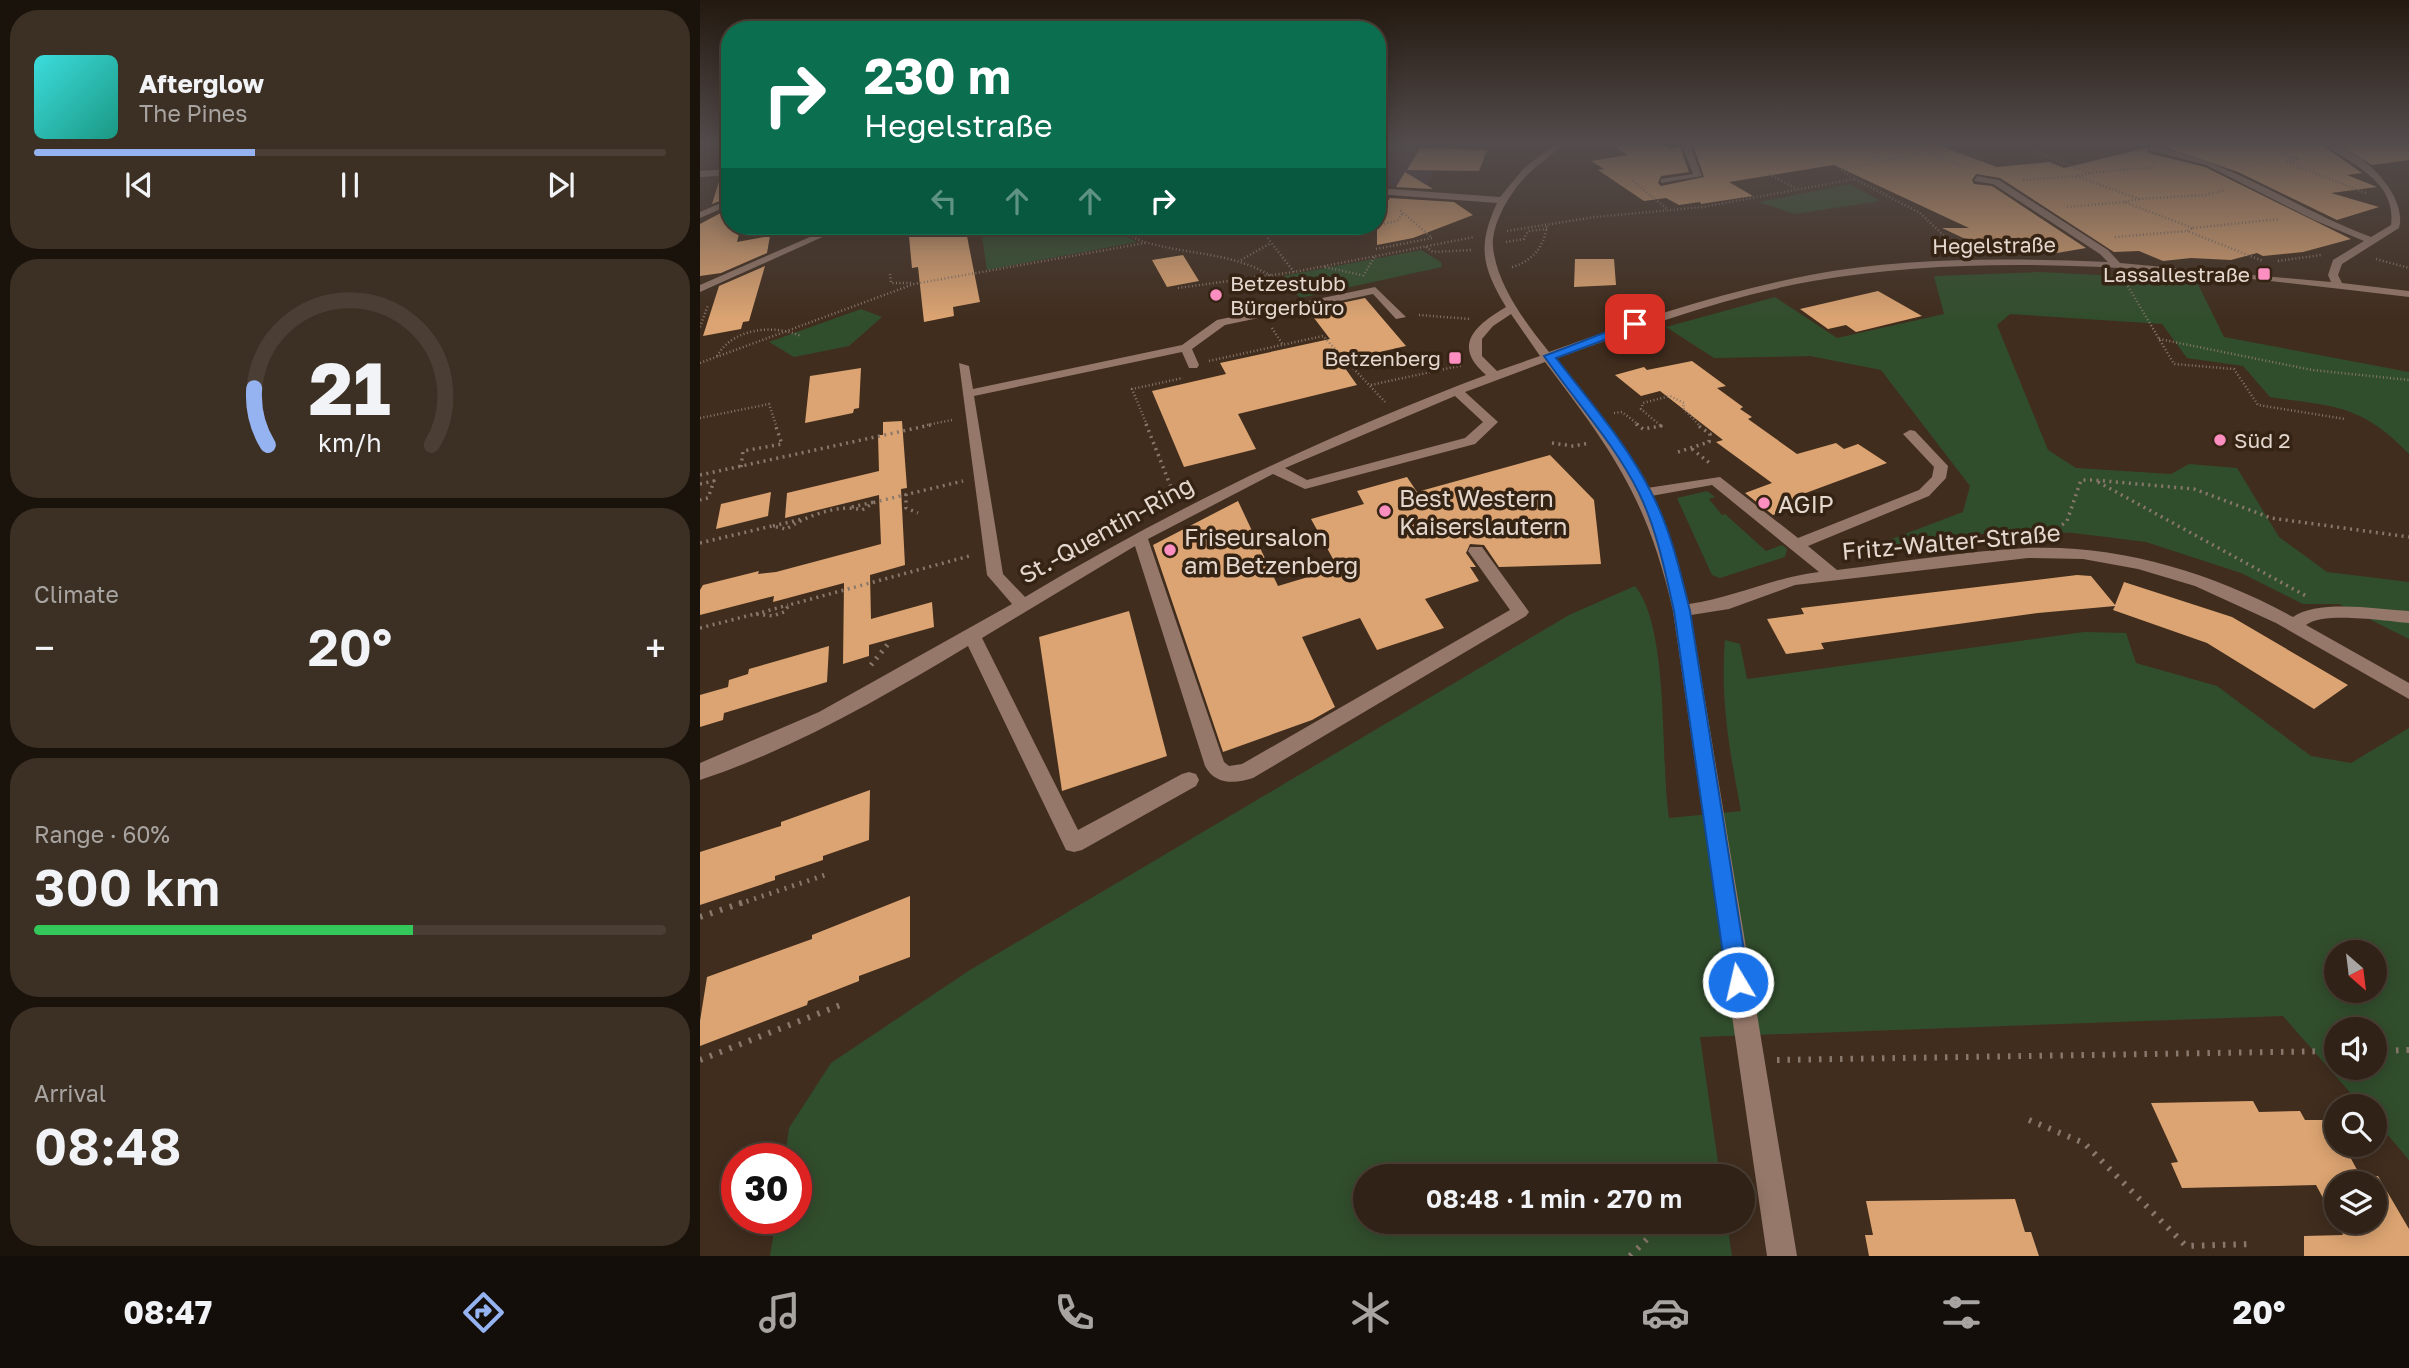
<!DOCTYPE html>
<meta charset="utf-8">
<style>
body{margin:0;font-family:"Golos Text",sans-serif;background:#3c2f23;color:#f1f3f6;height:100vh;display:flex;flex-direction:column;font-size:26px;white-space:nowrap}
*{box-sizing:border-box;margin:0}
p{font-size:23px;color:#a8a4a1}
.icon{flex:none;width:38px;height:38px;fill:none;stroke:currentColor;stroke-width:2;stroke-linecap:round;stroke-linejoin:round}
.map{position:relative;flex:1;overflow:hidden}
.side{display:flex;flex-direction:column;gap:10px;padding:10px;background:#1a130c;width:700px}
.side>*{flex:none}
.hud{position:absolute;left:21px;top:21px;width:665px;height:214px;border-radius:28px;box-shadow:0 4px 18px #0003,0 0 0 2px #4b3f35;background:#0b6e4f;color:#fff;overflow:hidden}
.needle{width:46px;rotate:152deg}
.fabs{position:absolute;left:1624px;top:940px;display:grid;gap:14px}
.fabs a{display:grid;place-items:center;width:63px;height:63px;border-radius:50%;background:#302216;box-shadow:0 4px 18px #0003,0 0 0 2px #4b3f35;font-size:35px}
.speed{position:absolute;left:21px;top:1143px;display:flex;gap:14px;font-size:35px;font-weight:700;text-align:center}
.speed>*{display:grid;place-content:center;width:91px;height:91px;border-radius:50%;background:#302216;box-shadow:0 4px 18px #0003,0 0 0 2px #4b3f35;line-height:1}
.speed .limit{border:10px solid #d22;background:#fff;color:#111}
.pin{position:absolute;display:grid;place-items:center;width:60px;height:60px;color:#fff;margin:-30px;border-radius:14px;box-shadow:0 4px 10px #0006}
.me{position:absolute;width:77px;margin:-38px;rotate:351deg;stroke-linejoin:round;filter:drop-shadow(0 0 5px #0008)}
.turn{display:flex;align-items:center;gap:24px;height:147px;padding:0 28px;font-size:32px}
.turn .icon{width:91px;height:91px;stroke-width:2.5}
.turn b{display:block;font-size:49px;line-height:60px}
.lanes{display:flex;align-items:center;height:66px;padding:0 28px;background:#0003;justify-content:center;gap:35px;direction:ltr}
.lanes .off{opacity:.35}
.big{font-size:52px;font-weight:600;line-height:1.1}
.side .tile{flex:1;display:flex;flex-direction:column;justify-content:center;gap:10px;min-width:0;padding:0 24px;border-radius:28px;background:#3c2f23}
.side .dial{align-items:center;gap:0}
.dial svg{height:182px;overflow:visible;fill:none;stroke:#4b3f35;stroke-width:7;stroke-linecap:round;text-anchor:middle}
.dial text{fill:#f1f3f6;stroke:none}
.song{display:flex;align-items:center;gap:21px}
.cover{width:84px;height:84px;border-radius:10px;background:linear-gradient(135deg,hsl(180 70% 55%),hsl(170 70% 35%))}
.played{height:7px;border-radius:4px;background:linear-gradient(90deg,#95b2f1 35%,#4b3f35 35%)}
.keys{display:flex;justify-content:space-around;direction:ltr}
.heat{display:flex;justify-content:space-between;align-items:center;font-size:38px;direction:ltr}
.charge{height:10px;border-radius:5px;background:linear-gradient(90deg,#34c759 60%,#4b3f35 0)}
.trip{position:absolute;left:653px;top:1164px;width:402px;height:70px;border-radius:35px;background:#302216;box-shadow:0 4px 18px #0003,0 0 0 2px #4b3f35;font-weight:600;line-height:70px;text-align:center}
.tab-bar{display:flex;height:112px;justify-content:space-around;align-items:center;background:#130e09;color:#a8a4a1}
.tab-bar .icon{width:49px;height:49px}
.tab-bar .active{color:#95b2f1}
.tab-bar b{font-size:32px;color:#f1f3f6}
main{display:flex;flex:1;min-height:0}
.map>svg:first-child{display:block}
.education{fill:#44333e}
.green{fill:#314e2c;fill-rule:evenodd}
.building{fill:#dca472;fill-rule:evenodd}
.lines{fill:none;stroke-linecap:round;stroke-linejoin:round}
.path-far3{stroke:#88776b;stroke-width:2.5;stroke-dasharray:1 2.5;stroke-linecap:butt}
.path-far2{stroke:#88776b;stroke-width:3.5;stroke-dasharray:2 4.5;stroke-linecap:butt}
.path-far1{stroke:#88776b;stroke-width:5;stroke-dasharray:2 6;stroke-linecap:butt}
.path{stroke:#88776b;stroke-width:6;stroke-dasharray:2.5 8;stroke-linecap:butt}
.minor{fill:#95786a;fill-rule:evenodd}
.route{fill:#1a73e8;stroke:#114b97;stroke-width:2}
.poi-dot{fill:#fd8ec0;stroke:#352314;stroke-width:2.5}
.labels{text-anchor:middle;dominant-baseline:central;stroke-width:7;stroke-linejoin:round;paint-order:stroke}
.far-street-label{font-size:21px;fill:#e4d7ce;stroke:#352314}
.far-poi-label{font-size:21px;fill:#e4d7ce;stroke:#352314;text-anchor:end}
.poi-label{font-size:24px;fill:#e4d7ce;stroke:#352314;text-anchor:start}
.street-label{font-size:24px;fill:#e4d7ce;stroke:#352314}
</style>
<main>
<section class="side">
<div class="tile">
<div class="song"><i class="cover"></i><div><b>Afterglow</b><p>The Pines</p></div></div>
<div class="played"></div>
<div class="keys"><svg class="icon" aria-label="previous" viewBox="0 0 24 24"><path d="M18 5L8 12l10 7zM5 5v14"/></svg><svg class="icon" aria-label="pause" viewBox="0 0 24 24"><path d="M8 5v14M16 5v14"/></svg><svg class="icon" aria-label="next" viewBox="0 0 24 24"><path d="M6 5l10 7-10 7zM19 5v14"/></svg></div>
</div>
<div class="tile dial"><svg viewBox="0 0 100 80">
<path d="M14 69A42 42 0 1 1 86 69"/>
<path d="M14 69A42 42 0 0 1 8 44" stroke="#95b2f1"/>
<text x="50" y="56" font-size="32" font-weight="700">21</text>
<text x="50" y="72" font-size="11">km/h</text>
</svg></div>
<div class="tile"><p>Climate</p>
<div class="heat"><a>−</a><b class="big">20°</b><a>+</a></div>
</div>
<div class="tile"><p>Range · 60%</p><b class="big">300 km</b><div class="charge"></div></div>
<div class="tile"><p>Arrival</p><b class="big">08:48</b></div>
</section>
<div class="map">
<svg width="1709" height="1256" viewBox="0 0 1709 1256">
<rect width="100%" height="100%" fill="#402d1e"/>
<path class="education" d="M677,143H745V148L727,188L677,185Z"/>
<path class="green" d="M1150,184L1180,201L1095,214L1059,202Z
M309,226H407L437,242L287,270L281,230Z
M721,250L741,262L742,267L600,298L583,276Z
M1340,272L1496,280L1524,337L1709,372V454C1661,404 1635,407 1570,397L1543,366L1487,358L1462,324L1310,314L1297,325L1348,450L1376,468L1471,474L1489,464L1537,468L1579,537L1627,572L1709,582V639L1639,604H1603L1541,573L1446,542L1374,533L1311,530L1199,546L1189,540L1263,512L1270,486L1181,370L1110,356L1014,358L966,327L1075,297L1137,338L1244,314L1234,276Z
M161,309L182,317L149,346L94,357L69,342Z
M1007,491L1015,497L1009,499L1022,515L1025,514L1066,551L1082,545L1087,549L1085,557L1020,578L1012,575L977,498Z
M935,586C970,629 960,759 969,818L1041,811C1030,753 1020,700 1025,640L1040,644L1047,679L1384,632L1426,633L1436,663L1517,686L1611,756L1651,763L1709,728V1160L1675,1120V1106H1662L1583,1016L1000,1037L1020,1176H665V1222H1027L1032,1256H70L76,1218H96V1158H85L89,1128L131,1063L270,970L869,615ZM1636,952H1675V990H1636ZM1636,1029H1675V1068H1636Z"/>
<path class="building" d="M909,143H960L970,149L980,147L989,172L961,176L958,183L961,186L1004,177L993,145L1008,143H1232L1297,167L1349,162L1364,168L1447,148L1448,153L1505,167L1651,239L1603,252L1563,256L1557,253L1531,260L1491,258L1463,261L1439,251L1414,252L1300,178L1276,174L1272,180L1274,184L1292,186L1386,248L1351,254L1338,248L1295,253L1242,228H1269L1134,165L1029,182L1053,196L1001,204L1000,202L979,205L966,198L944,201L898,170L904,169L891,161L928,155Z
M1466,143H1619L1662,173L1647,175L1677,187L1631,193L1679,207L1637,220L1538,172L1459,145Z
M1637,143H1709V160L1672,165Z
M720,148L787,150L779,171L707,170Z
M705,172L733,189L696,187Z
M20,178H30V197L12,204Z
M690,198L754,202L773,215L713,238L677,245V208H683Z
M30,208V226H41L37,242L70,236L67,253L21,273L0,276V224Z
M208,226H265L280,302L253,307L254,316L224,322L218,267L212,268Z
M483,255L499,281L467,287L452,260Z
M875,259H914L916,285L874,287Z
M65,266L49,321L43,322L41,329L3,336L19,286Z
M1178,291L1222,316L1156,332L1146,325L1128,329L1100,309Z
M665,298L706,346L640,361L657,385L538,414L556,449L484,467L452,391L526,374L520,363L630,339L608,310Z
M992,361L1026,386L1017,388L1043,407L1040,409L1052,417L1048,419L1097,454L1136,443L1144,449L1158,444L1187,463L1103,494L1112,500L1073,515L1045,493L1072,483L1016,442L1023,440L960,391L941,396L915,375L944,367L947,370Z
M161,368L159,408L154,409L153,413L105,423L110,376Z
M202,421L207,488L201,489L205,565L170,575L171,619L232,602L234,627L169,645V656L143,664L144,583L73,602L74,596L0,615V590L3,585L59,571L58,574L76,572L181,544L179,495L85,518L87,493L179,471L178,435H183V422Z
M850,455L894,500L901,564L799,567L784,545L770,544L766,553L776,567H770L779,581L725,599L744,628L677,650L660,618L602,637L635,707L612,720L523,752L453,545L538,501L578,586L638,568L611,519L664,504L657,491L707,477L717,492Z
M71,492L68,516L16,529L21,504Z
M1377,575L1391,576L1415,605L1424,582L1532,617L1648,685L1614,709L1507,643L1413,610L1415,606L1338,613L1121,643L1124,649L1086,654L1067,619L1104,614L1101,608Z
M429,611L467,756L362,791L339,637Z
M129,646L127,682L24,713L23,720L0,727V695L28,687L29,680L48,674L49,669Z
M170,790L169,840L123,856V860L75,876V880L0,905V852L81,826V822Z
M210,896V957L159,976V981L108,1001L107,1005L0,1046V1021L7,977L112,939V935Z
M1553,1101L1559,1112L1600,1111L1605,1120H1628L1636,1133V1144H1643L1661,1177L1678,1176L1709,1229V1256H1604V1236L1643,1235L1616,1185L1482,1188L1471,1163L1478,1162L1451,1103ZM1636,1183H1675V1222H1636Z
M1315,1199L1325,1232H1331L1339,1256H1169L1165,1235H1173L1166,1201Z"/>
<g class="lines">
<path class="path-far3" d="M1163,143L1153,147L1183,160
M1314,143L1389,173L1376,176L1439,199L1424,202L1493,228L1487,231L1563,261
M1554,143L1597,159L1587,162L1668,194
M0,144L12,143
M1227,151L1268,168
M1550,166L1569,161
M1389,173L1454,167
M1069,174L1097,189
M682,176L690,164
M1155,179L1220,213L1255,246
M1323,180L1376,176
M933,181L967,209
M1439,199L1505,195L1525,190
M1367,207L1424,202
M677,225L697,221L703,213
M414,226C425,232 436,240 448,243C499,257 550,252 590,291
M566,226L559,227L594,272L774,237
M659,228L673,226
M1493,228L1579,219
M807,231L895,217L1003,207L1155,179L1141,170L1269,143
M1415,237L1487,231
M806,242L824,239L828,231L847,229
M726,247L733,252L772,250
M676,249L732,238L700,210
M1676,259L1709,268
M541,260L571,243
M1578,261L1621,255
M625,267L661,275
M812,267C833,261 845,246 847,224
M190,274L191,283H212
M663,276L675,256
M548,278V283L574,292
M1426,283L1474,364L1534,369L1558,405L1645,419
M478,288L594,272
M719,315L770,319
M0,327L8,305
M572,328L583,345
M1459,339L1612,370L1709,380
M17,356C33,328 73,324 101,336
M509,361L623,336L685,402
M0,363L214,284L445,243
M671,385L763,365
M914,413L922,412L939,425
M0,418L69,404L76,425
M227,425L252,420
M447,425L432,389L483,378
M960,425L941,409L943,403L970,396L984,403L983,408L999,425"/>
<path class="path-far2" d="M446,424L471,487L485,494
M936,424L943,429L961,426L958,424
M852,443L873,446L890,443
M992,449L1012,465
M978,452L1009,442L1010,434L996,424
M41,467L43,451L82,444L75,424
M0,475L235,424
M1398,482L1608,597
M0,484L14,481L8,498L0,500
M206,494V508L218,513
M152,507L174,502
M73,526L102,519
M1352,533L1367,521L1381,480H1394L1494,489L1571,518L1709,537
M0,543L72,526L86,529C105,517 139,503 162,510L175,502L263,481
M56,614L88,605
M0,628L55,614L73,616L84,612L89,605L273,555"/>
<path class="path-far1" d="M171,665L188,644
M39,904L128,874"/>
<path class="path" d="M0,917L44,902
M1675,1051L1709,1050
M0,1060L143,1004
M1077,1060L1636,1051
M1329,1120L1384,1143L1486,1246L1551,1244
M930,1256L964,1222"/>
<path class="minor" d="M856,143H865C850,157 833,167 820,183C807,198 791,227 793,247C797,286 826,323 849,352C935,321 1021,292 1110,275C1208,257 1309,258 1408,262L1400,254L1293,184L1274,181L1277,176L1299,180L1408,250L1420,263L1631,282L1628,275L1633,260L1664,241L1614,220L1506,165L1449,150L1452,146C1532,161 1596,209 1671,237L1691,225C1697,181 1651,164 1622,143C1655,143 1709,193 1699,228L1642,264L1638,275L1642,283L1709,291V297C1513,274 1309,247 1113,281C1024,297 939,328 855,359L916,437L947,488L1020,477L1098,538L1219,490L1232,477L1234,467L1203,434L1210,430L1215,431L1248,466L1246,478L1229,496L1108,546L1137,570C1201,562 1265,551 1328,548C1418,544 1514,573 1593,617C1617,599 1678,609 1709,611V623C1686,621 1623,611 1606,625L1709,683V699L1576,623L1495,586L1438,569L1383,559L1328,558L1095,585L1029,609L991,615L1097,1256H1067L973,611C948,500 912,450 845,362L765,392L798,422L775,444L605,489L573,474L448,539L524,762L529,766L542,764L810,610L768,551L770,547H782L829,612L826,616L553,778C535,784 515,785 505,766L435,546L282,638L378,830L482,774L489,772L496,774L499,780L496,786L382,850L374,852L366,850L268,646C183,697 94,749 0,780V763L119,712L312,604L287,575L259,363L269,366L273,389L482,345L517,320L675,287L706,317L696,319L673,294L525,325L492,349L499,365L497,368H489L482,352L274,396L303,574L325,597C474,508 624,436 786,375C751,345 776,325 806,307C782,267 777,246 797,203L677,194V188L800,197L824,168ZM811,314L840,356L797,371L782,356V339L793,326ZM755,396L783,422L765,438L607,480L585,468ZM1012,485L1119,572C1074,577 1034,598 989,604L971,542L951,496Z
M981,143H989L1002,176L961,183V179L993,174Z
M30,169V175L0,177V171Z
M30,199V205L0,218V212Z
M135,226H147L0,292V285Z"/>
</g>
<linearGradient id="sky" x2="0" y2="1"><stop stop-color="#231910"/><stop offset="0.45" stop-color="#534c4c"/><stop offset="1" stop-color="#534c4c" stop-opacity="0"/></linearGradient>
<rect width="1709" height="319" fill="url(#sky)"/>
<path class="route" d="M935,321L939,322V327L856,358C889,401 928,445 952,494C971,531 980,571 990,611L1049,982L1046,989L1038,993L1030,989L1027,982L974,611C965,571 957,530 939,493C915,444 875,401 844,356Z"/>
<g class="poi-dot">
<rect x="1557" y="267" width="14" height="14" rx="3.5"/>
<circle cx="516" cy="295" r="7"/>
<rect x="748" y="351" width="14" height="14" rx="3.5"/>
<circle cx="1520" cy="440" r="7"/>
<circle cx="1064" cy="503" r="7"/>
<circle cx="685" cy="511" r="7"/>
<circle cx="470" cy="550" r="7"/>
</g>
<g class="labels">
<g class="far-street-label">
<text transform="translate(1294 245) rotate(-1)">Hegelstraße</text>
</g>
<g class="far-poi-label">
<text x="1550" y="274">Lassallestraße</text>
<text x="530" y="283" text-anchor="start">Betzestubb<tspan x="530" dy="24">Bürgerbüro</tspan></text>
<text x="741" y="358">Betzenberg</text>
<text x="1534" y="440" text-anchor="start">Süd 2</text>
</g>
<g class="poi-label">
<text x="699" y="497">Best Western<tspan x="699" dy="28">Kaiserslautern</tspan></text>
<text x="1078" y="503">AGIP</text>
<text x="484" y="536">Friseursalon<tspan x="484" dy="28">am Betzenberg</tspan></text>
</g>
<g class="street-label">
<text transform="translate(406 529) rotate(-29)">St.-Quentin-Ring</text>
<text transform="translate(1251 541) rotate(-5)">Fritz-Walter-Straße</text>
</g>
</g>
</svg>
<div class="fabs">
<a><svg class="needle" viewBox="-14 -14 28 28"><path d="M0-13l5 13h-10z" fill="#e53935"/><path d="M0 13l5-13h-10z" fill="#a8a4a1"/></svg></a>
<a><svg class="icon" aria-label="sound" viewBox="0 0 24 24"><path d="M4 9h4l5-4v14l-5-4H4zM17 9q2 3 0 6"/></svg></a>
<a><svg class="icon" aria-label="search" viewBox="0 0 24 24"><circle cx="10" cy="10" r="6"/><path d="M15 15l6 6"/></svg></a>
<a><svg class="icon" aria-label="layers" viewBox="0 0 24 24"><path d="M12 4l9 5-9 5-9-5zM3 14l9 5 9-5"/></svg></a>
</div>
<div class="speed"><div class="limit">30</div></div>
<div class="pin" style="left:935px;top:324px;background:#d93025"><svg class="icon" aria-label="arrive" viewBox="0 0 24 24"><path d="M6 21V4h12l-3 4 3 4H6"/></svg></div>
<svg class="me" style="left:1038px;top:982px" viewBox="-20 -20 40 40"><circle r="17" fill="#1a73e8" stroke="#fff" stroke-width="3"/><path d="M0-11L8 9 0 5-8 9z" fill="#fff"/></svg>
<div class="trip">08:48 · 1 min · 270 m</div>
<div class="hud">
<div class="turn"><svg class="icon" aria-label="right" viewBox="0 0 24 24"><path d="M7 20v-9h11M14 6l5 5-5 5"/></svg><div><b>230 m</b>Hegelstraße</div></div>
<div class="lanes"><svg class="icon off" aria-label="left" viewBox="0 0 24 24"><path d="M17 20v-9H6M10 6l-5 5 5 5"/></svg><svg class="icon off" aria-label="ahead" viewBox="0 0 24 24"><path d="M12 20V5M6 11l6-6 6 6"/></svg><svg class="icon off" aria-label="ahead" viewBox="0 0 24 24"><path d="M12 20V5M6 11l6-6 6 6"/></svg><svg class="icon" aria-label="right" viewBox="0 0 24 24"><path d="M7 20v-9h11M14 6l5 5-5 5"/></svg></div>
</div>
</div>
</main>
<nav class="tab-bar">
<b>08:47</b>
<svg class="icon active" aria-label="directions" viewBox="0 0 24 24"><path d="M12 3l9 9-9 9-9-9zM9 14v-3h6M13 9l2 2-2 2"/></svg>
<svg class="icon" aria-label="music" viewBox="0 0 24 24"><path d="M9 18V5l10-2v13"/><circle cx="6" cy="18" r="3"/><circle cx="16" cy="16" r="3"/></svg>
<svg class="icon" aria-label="phone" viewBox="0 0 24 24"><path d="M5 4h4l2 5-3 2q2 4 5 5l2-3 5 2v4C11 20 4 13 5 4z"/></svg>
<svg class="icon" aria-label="climate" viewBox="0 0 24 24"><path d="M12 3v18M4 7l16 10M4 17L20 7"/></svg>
<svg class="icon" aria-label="car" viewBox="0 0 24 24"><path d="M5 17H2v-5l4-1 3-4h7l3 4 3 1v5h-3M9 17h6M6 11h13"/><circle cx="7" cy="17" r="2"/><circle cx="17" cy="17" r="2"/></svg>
<svg class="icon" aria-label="filters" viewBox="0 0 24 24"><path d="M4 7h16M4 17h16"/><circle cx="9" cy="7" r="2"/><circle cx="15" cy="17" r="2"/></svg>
<b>20°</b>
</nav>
